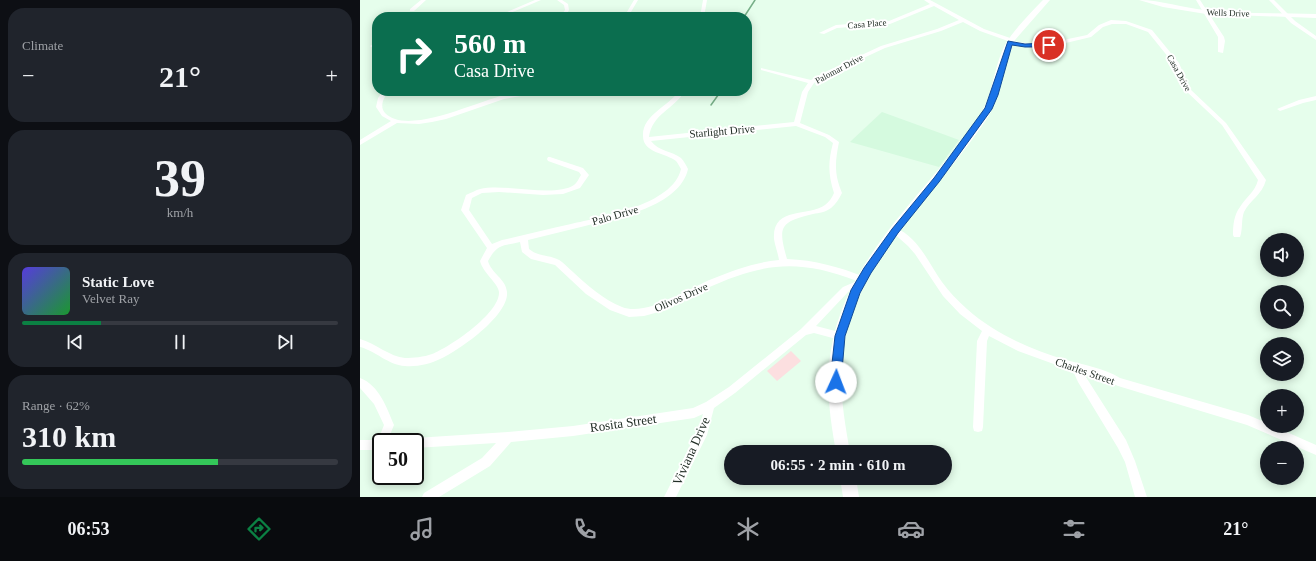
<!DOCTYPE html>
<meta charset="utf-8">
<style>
body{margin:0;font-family:Georgia,serif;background:#20242c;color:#f1f3f6;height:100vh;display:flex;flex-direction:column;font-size:15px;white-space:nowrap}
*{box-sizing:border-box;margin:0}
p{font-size:13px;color:#9ea1a6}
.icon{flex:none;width:22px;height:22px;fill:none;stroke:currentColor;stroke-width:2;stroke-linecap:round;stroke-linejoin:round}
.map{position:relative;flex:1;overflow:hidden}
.side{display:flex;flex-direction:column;gap:8px;padding:8px;background:#0d0f14;width:360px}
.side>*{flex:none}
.hud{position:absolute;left:12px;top:12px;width:380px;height:84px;border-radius:16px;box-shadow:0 2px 10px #0003;background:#0b6e4f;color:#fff;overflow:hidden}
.controls{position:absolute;left:900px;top:233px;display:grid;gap:8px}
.controls a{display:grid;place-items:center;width:44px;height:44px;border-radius:50%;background:#171b24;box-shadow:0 2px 10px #0003;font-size:20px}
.speed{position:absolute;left:12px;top:433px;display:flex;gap:8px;font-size:20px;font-weight:700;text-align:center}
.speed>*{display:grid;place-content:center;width:52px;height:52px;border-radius:50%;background:#171b24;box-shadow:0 2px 10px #0003;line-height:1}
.speed .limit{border:2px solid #111;border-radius:6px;background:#fff;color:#111}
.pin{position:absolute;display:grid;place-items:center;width:34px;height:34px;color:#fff;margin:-17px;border:2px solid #fff;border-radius:50%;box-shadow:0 1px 4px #0007}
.me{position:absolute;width:44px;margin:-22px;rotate:2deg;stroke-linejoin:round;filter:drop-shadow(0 0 3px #0008)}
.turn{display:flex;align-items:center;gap:14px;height:84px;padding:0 16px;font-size:18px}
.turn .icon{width:52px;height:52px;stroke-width:2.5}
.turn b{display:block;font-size:28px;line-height:34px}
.big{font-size:30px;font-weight:700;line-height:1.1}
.side .card{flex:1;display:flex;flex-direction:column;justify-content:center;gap:6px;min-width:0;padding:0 14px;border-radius:16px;background:#20242c}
.side .dial{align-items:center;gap:0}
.dial b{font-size:52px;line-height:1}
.song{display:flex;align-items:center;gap:12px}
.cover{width:48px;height:48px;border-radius:6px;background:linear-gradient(135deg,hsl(250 70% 55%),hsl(130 70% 35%))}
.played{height:4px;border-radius:2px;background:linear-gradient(90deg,#0b8043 25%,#363941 25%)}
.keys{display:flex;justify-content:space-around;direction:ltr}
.heat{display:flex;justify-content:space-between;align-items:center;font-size:22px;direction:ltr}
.charge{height:6px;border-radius:3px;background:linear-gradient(90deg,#34c759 62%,#363941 0)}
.trip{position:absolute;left:364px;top:445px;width:228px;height:40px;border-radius:20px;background:#171b24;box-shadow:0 2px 10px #0003;font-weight:700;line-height:40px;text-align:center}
.menu{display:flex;height:64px;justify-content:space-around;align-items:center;background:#090b0e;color:#9ea1a6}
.menu .icon{width:28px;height:28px}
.menu .on{color:#0b8043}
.menu b{font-size:18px;color:#f1f3f6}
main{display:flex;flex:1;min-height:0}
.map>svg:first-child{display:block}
.built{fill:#d5fadf}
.green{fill:#fcdfe0}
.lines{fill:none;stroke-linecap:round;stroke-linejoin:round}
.stream{stroke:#77af88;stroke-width:1.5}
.minor{fill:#fff;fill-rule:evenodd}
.major{fill:#fff;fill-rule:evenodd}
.route{fill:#1a73e8;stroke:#114b97}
.labels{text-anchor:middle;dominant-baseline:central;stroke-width:4;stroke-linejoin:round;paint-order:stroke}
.far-street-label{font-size:9px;fill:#232f27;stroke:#fff}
.street-label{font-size:11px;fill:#232f27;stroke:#fff}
.near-street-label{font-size:13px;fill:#232f27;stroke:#fff}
</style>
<main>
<section class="side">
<div class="card"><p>Climate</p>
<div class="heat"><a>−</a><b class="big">21°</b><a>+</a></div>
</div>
<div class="card dial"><b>39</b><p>km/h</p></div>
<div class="card">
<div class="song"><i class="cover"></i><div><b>Static Love</b><p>Velvet Ray</p></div></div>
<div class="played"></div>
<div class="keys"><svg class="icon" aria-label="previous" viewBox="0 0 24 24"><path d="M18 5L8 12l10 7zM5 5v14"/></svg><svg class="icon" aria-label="pause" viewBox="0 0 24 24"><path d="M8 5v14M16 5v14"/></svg><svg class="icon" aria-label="next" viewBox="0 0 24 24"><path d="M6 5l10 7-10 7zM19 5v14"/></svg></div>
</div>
<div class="card"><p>Range · 62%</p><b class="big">310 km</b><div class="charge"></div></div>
</section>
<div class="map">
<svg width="956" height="497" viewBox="0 0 956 497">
<rect width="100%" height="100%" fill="#e6feec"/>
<path class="built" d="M522,112L580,133L599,140L579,167L490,142Z"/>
<path class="green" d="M431,351L441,361L417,381L407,371Z"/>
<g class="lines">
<path class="stream" d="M384,17L395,0
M351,105L361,91"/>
<path class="minor" d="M61,0H66L54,11H50V9Z
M175,0H181L141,17H135Z
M197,0H202L208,4L209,10L205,17H200L205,10L204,5Z
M274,0H278L268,17H264Z
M343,0H347L344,17H340Z
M564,0H570L624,29L653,39V41L672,44L689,43L727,35L739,25L751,20L766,21L792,30L819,63L830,89L866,123L906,180C902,195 890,200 884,212C881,220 883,229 880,237H874L873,235C873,225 874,215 880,207C886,197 895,192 898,180L862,125L826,91L819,79L813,63L788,32L766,24H752L743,27L731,37L689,47L672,48L648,43V41L620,31L603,22L581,31L525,48L467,75L454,83L448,92L440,123L469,135L479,142C475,162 474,174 482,193C479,199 476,204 471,208C466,212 459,213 453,214C419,222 418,227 427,259C455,260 479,267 505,277L506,279L504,282L503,285L489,291L456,326L483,333L485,336L483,339L480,340L454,333L446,335L375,393L354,408L347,435L316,497H304L338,430L343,414L334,418L213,436L151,442L130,466L79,497H62L64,493L122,458L136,443L55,448V442H50L51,439L55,438L148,432L213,426L333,408L346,402L369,387L441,329L483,287L497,281C437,258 402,263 345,289C328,297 312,306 295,313L284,316L269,317L250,310L226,294L195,265L171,259L162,252L160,242C143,246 137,244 128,261C131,273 146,279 147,292C149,315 100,350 80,359C70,364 57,367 45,366C28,365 16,351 0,347V339C15,343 30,357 45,358C53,358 64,357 72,354C90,347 140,313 139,292C138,283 123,273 120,261L127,248L101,210L106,195C111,193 116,190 120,189C145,183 194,198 214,185C217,183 219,178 221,175L219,172L188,161L187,159L188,157H190L223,168L229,175L220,188L203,194L183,195L139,192L122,193L112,198L109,210L132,244L142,240C165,235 188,229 211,224C241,217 313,205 321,169C319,166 318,163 316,161C306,153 283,153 283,136C282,115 309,106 319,91H325C314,109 292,114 289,137L434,122L442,92L448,83L401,70V68L451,80L463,73L521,46L577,29L599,20L574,6L530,24L477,28L464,34L459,33L476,25L529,21L570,4ZM436,126L465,137L473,143C468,162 468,174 474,193C472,198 469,202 465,205C448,217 412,206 414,239C415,246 418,253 419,260C396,262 374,270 352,279C329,288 287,317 262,307C244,300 227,285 213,272C209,269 206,265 202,262C192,254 180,258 169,249L168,240C187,235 206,231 225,226C256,219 320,206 328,169C326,165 324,161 321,158C312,151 298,151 291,141Z
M836,0H840L864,37L865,41L863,53L858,52V37Z
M909,0H914L935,21L956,36V40L931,23Z
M13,44L17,45V49L11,47L10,46Z
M23,91H29C24,97 19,106 25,113C48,137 121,99 149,94C169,90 190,91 210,91L207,93L167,95L144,99L86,119L72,122L59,124L37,123L0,145V140L31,121L22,116L16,107L18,98Z
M956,96V100L943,103L920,111L917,109L939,100Z
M535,228C558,236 569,264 582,282C589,292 598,301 607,309C635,334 670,349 706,360C724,365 744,368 760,378L888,415L907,423V426H913L956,445V455L887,425L758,386L747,381L724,374L766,440L775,461L787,497H775L765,462L758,448L718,382L713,371L658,351L629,336L627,341L623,427L622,431L618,432L614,431L613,427L617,341L622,331L600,314L583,296L555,254L548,246L531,231L532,229Z
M0,378C19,385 27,408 34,425L27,442H21V450H0V440H18L24,425L14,404L0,388Z"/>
<path class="major" d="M683,0H690L655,40C642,64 643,93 628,117C579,192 498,256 483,349C478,384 484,418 490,452H476C470,418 465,384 471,350C486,256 568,192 619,117C633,95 633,70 644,47C650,34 672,11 683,0Z
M779,0C801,0 823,8 845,10C882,14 919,13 956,14V18L846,14L803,7Z
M480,478H496L499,497H483Z"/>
</g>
<path class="route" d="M648,41L665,44L689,43L692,45L689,47H665L652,45L638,95L632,109L579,182L538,233L511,273L500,293L485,336L481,382L480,386L476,387L472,386L470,382L475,336L491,290L504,268L532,229L574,178L625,108Z"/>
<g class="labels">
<g class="far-street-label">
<text transform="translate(868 13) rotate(2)">Wells Drive</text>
<text transform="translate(507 24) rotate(-5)">Casa Place</text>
<text transform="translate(479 69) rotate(-28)">Palomar Drive</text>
<text transform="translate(819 73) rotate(61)">Casa Drive</text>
</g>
<g class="street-label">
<text transform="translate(362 131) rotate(-5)">Starlight Drive</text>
<text transform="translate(255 215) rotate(-16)">Palo Drive</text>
<text transform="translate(321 297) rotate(-24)">Olivos Drive</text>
<text transform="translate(725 371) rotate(19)">Charles Street</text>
</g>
<g class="near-street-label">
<text transform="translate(263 423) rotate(-8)">Rosita Street</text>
<text transform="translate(331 451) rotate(-66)">Viviana Drive</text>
</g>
</g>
</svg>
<div class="controls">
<a><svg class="icon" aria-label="sound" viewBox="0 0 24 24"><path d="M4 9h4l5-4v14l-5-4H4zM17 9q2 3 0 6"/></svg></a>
<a><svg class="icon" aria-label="search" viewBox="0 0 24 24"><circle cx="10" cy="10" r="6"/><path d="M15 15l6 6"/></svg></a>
<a><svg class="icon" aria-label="layers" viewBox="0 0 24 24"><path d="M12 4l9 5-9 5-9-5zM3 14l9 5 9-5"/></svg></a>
<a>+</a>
<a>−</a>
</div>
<div class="speed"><div class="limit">50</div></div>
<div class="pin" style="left:689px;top:45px;background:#d93025"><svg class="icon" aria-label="arrive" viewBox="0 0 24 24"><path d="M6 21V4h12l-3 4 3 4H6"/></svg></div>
<svg class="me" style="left:476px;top:382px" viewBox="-20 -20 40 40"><circle r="19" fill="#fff"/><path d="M0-13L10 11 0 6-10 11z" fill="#1a73e8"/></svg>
<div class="trip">06:55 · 2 min · 610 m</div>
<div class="hud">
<div class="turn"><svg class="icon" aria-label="right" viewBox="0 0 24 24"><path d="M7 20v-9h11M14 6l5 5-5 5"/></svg><div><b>560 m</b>Casa Drive</div></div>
</div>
</div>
</main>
<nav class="menu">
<b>06:53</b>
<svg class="icon on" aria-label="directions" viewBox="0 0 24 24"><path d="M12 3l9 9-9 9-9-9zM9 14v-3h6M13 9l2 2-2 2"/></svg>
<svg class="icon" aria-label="music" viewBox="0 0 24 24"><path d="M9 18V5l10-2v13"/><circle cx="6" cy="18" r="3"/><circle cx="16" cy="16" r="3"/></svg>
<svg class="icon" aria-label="phone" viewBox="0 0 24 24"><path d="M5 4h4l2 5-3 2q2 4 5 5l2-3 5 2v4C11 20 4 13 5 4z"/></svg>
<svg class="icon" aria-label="climate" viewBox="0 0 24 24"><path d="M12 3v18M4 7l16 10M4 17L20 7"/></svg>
<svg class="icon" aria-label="car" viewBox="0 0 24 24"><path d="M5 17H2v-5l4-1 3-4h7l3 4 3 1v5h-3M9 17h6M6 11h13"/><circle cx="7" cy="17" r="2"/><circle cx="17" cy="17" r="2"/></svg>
<svg class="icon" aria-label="filters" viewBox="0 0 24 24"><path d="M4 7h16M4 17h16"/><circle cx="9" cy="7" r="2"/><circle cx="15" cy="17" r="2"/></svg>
<b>21°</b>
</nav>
